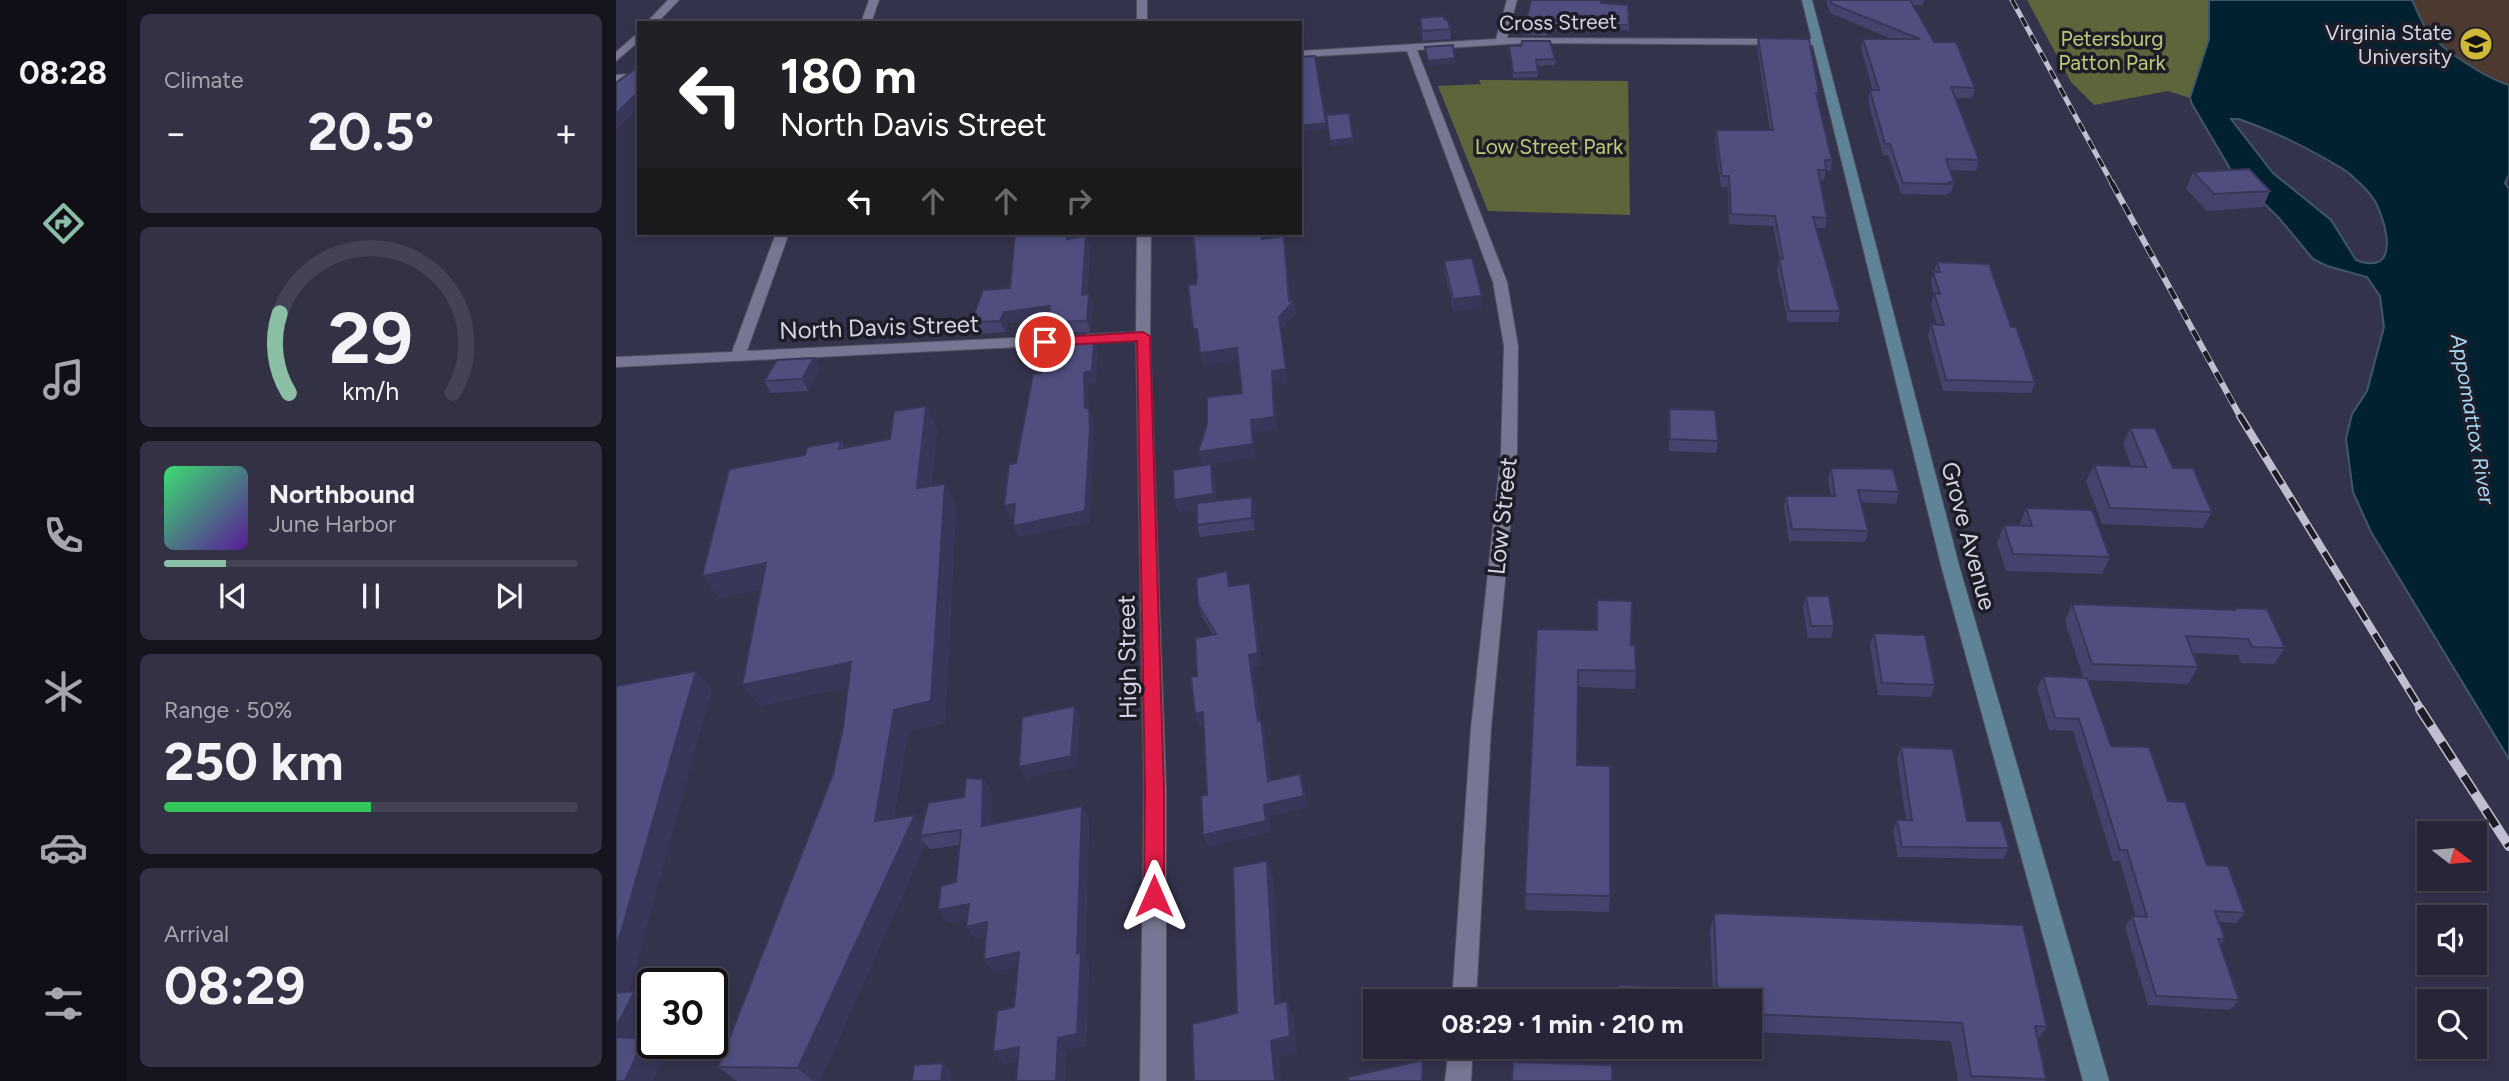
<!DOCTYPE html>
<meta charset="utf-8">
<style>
body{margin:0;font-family:Figtree,sans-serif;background:#333244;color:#f1f3f6;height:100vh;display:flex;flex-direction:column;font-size:26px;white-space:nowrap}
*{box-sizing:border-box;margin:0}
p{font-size:23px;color:#a4a5ae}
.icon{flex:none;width:38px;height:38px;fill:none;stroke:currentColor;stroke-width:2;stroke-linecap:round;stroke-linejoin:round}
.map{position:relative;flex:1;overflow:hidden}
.details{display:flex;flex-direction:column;gap:14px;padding:14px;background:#15151f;width:490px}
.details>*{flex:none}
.banner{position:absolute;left:21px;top:21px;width:665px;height:214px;border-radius:0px;box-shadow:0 4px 10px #0003,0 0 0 2px #434353;background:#202124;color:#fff;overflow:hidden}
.needle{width:46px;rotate:106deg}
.fabs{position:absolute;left:1801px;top:821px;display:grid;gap:14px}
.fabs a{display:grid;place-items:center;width:70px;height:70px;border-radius:0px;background:#272639;box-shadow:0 4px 10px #0003,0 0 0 2px #434353;font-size:35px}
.speed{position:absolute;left:21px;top:968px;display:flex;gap:14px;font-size:35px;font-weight:700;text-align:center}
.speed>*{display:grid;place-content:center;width:91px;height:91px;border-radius:50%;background:#272639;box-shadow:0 4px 10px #0003,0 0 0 2px #434353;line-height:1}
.speed .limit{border:4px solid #111;border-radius:10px;background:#fff;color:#111}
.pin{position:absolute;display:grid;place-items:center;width:60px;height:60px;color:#fff;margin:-30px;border:4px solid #fff;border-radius:50%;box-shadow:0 2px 7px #0007}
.me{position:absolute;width:77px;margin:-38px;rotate:0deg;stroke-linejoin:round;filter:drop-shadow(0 0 5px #0008)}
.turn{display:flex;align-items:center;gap:24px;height:147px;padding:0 28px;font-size:32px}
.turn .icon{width:91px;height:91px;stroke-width:2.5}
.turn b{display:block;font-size:49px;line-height:60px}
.lanes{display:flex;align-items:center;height:66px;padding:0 28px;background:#0003;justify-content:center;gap:35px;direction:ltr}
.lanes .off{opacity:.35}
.big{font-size:52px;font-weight:700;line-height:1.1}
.details .tile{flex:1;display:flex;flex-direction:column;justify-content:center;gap:10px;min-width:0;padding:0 24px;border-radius:10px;background:#333244}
.details .dial{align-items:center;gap:0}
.dial svg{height:182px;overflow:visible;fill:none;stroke:#434353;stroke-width:7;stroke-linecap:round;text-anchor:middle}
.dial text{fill:#f1f3f6;stroke:none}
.song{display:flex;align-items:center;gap:21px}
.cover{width:84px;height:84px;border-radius:10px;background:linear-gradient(135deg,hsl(140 70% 55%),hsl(270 70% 35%))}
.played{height:7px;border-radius:4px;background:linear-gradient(90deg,#8abfa5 15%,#434353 15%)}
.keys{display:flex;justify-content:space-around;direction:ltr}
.heat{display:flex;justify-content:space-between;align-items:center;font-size:38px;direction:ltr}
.charge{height:10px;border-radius:5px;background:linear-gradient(90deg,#34c759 50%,#434353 0)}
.trip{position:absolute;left:747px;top:989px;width:399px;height:70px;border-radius:0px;background:#272639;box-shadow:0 4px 10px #0003,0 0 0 2px #434353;font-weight:700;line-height:70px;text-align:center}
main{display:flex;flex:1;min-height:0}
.menu{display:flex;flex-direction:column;width:126px;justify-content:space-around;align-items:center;background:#100f17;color:#a4a5ae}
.menu .icon{width:49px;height:49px}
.menu .selected{color:#8abfa5}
.menu b{font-size:32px;color:#f1f3f6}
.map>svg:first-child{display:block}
.education{fill:#4c3a30}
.green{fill:#5d653b}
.water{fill:#012131;stroke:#405767;stroke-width:2;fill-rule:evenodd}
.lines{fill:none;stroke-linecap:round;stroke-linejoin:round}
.minor-casing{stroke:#504f63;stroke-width:2}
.secondary-casing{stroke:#504f63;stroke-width:2}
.minor{fill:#777793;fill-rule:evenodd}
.secondary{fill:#5e8496;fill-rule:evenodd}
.rail-far3-casing{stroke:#c0bfd1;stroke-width:5}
.rail-far2-casing{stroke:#c0bfd1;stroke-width:6}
.rail-far1-casing{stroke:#c0bfd1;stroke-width:8}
.rail-casing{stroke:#c0bfd1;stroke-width:10}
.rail-far3{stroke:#1d1d28;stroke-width:3.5;stroke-dasharray:10;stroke-linecap:butt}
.rail-far2{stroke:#1d1d28;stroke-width:4.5;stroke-dasharray:12;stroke-linecap:butt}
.rail-far1{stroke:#1d1d28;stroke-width:5;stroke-dasharray:16;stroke-linecap:butt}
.rail{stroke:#1d1d28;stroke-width:7;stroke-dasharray:20;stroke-linecap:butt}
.wall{fill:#45436d}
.shaded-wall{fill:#383759}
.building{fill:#504e7f;stroke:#383759;stroke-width:2}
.route{fill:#e11d48;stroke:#92132f;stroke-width:2}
.labels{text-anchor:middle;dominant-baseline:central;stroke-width:7;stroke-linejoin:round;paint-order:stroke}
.far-street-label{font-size:21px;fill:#d4d4e4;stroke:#1d1d28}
.far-poi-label{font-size:21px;fill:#d4d4e4;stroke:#1d1d28;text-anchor:end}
.far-park-label{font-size:21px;fill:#bcca76;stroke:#1d1d28}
.far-water-label{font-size:21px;font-style:italic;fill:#a6d8f5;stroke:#1d1d28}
.street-label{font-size:24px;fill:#d4d4e4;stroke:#1d1d28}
</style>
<main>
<nav class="menu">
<b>08:28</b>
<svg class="icon selected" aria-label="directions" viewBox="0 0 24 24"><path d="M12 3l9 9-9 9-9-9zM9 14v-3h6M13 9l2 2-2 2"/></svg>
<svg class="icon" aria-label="music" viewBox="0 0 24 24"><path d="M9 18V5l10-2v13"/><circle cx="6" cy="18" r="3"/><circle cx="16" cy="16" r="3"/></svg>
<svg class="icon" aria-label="phone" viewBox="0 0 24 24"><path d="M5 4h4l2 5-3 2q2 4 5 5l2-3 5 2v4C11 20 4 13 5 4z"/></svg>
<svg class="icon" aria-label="climate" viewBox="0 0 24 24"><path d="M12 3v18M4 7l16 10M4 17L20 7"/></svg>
<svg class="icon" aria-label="car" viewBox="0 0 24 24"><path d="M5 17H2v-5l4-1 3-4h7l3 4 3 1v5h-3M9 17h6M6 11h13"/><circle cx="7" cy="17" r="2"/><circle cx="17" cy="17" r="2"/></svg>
<svg class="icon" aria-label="filters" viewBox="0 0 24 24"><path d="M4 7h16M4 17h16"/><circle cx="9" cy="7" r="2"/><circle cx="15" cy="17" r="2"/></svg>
</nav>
<section class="details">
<div class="tile"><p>Climate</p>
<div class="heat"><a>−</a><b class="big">20.5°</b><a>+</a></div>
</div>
<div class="tile dial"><svg viewBox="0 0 100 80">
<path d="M14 69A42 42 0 1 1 86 69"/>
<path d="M14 69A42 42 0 0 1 10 34" stroke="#8abfa5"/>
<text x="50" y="56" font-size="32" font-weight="700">29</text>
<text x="50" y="72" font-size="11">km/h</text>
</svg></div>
<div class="tile">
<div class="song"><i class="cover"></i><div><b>Northbound</b><p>June Harbor</p></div></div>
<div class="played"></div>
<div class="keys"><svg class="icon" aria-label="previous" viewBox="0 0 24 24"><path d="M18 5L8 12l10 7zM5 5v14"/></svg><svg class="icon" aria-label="pause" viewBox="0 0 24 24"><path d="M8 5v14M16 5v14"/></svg><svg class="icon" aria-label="next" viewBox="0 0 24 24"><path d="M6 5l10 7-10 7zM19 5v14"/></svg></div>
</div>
<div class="tile"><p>Range · 50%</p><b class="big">250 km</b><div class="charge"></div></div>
<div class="tile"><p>Arrival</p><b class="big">08:29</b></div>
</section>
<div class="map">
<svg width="1893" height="1081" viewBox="0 0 1893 1081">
<rect width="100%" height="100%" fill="#34334c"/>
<path class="education" d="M1796,0H1893V85L1879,81L1841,56L1812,32Z"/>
<path class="green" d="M1411,0H1593V39L1574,98L1552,91L1478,105L1455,82Z
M863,80L1012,81L1014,215L872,211L822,86L865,84Z"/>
<path class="water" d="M1593,0H1796C1801,10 1805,21 1811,30C1822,48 1872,79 1893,85V175L1889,183L1893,189V759L1755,532L1737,492L1730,439L1736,414L1751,391L1768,327L1764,296L1751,277L1711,266L1697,259L1663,218L1616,172L1576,104L1574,98L1593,39ZM1615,119H1623C1654,130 1682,143 1710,159C1719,165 1730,169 1737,177C1744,183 1754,193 1759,201C1771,224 1785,277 1740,260L1715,220L1657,173Z"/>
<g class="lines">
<defs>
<path id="minor" d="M52,0H63L41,23H30Z
M253,0H263L255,23H245Z
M521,0H531V23H521Z
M891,0H901L891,38L1201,39L1206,42L1201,45L909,43L801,50L891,282L902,346L901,454L875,728L860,1001H836L855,728L885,454L888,346L877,282L791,51L684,57V51L880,39Z
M23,32V41L0,61V52Z
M23,73V79L0,81V75Z
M160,233H173L131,351L520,332L521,233H535L534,336L550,790V1081H524L528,790L520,341L0,367V357L116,352Z
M833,1046H857L855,1081H829Z"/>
<path id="secondary" d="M1186,0H1196L1344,569L1493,1081H1467L1326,569Z"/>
</defs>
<use href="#minor" class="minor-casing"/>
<use href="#secondary" class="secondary-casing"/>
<use href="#minor" class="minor"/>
<use href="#secondary" class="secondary"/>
<defs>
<path id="rail-far3" d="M1396,0L1497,185"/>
<path id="rail-far2" d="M1496,183L1625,418"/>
<path id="rail-far1" d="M1624,416L1806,711"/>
<path id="rail" d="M1804,709L1893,846"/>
</defs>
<use href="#rail-far3" class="rail-far3-casing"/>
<use href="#rail-far2" class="rail-far2-casing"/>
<use href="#rail-far1" class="rail-far1-casing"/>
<use href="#rail" class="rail-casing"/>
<use href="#rail-far3" class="rail-far3"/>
<use href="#rail-far2" class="rail-far2"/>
<use href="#rail-far1" class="rail-far1"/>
<use href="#rail" class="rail"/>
</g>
<path class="wall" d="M1210,0H1308L1307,5H1297L1318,42L1359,88L1356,98H1340L1363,160L1360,171L1334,170L1338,182L1335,193H1332L1331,195L1285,194L1272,155H1267L1252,101L1254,90H1257L1245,49L1247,39H1276L1214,13Z
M985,3L1013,25V30H931V36L908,35V30Z
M804,18L829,20L834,29L835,39L807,41Z
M1142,38L1203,93L1202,101L1216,160L1215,171L1210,170L1208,180H1204L1211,218L1209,228H1200L1224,311L1222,322H1172L1161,269L1164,259L1157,226L1113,224L1112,187H1105L1099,140L1100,130H1154L1141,48Z
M893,46L939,59V65L921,66L922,77L897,78Z
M1577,172L1654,191L1647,207L1591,211L1570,189Z
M456,233L455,238L470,236L474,247L471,295L473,294L477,305L474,332L439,333L434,318L392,323L389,332L363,334L358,322L359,320L357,316L394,288Z
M828,261L867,307L838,311L829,273Z
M1321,262L1395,327L1419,382L1415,393L1327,391L1312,335L1315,324H1321L1315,305L1318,294L1315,282Z
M198,358L204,369L192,391L155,393L148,381Z
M1053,409L1102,441L1100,453L1053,451L1052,421Z
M321,428L315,486L329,484L340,506L329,723L292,731L278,818L299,815L306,825L348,797L367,779L376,792L375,825L466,806L473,820L469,958L473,964L470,1045L387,1064L398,1007L402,966L378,972L368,960L370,937L360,939L350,927L351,919L332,923L340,882L343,845L314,849L309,844L204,1081H121L102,1067L217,774L227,727L232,687L143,706L145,589L103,598L189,455L225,441L229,448Z
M1514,428L1557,468L1596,512L1587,528L1486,524L1470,481L1478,465L1515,466L1507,444Z
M1215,468L1283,492L1280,504L1245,502L1252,531L1249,542L1173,541L1168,507L1170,496H1215L1212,479Z
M599,476L600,501L636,497L639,509V530L584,537L581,525V509L562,512Z
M1410,508L1494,557L1486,574L1390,571L1381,543L1388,525L1403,526Z
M634,583L637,595L645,665L637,667L644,721L645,720L649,732L654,781L684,774L688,785L691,807L652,816L653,832L592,846L591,795L587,725L583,726L579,714L581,676L597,634L586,616L582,604L615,586Z
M1190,596L1218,626L1215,638H1192L1187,608Z
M1456,604L1617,610L1618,608L1669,648L1658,664L1625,663L1622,655L1577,653L1582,667L1572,684L1472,680L1495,746L1552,801L1591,865L1629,913L1620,923L1603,922L1609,939L1604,945L1623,1000L1614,1010L1532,1005L1509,927L1516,916L1520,917L1504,861H1497L1457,731L1433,730L1421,688L1427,676L1467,677L1449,621Z
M921,629L1015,645L1020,671L1019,689L962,687L961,765L994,896L993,912L910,910L909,894Z
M1258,633L1319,685L1315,697L1262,695L1254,645Z
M1285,747L1351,821L1393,848L1387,859L1282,857L1277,831L1281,820H1290L1281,758Z
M1098,913L1431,1027L1422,1039L1430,1079L1429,1081H1342L1335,1041L1134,1032V1001H1002L1003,985L1097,989L1094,932Z"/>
<path class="shaded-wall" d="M839,58L840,63L812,66V61Z
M23,91V107L0,130V114Z
M710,123L711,129L684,132V126Z
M737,138L738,144L715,146L714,141Z
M451,233H456L454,250L451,239Z
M470,236L474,247L470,306L466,295Z
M668,236L670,248L675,305L678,301L680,314L665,330L672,382L658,384L661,430L638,433L640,457L586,465L582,452L635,420L656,371L663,317Z
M473,294L477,305L474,332L471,321Z
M866,296L867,307L838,311L837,299Z
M434,306L438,317L435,322L434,318L392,323L389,332L384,321L388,312Z
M577,329H581L585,341L580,342Z
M478,341L482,352L480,383L472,384L473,419L469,407L468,373Z
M621,348L624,360L588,366L584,353Z
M198,358L204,369L192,391L186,379Z
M310,406L321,428L312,510L301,488Z
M473,409L478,421V441L474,523L402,537L397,526Z
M595,464L599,476L601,506L562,512L558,500Z
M329,484L340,506L329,723L292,731L274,841L259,821L278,710Z
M636,497L639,509V530L636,518Z
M399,504L404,516L394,517L388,506Z
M150,563L166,585L103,598L86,576Z
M634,583L637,595L645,665L637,667L646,732L642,721L633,655Z
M235,662L250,683L143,706L126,685Z
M80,671L96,689L8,1010L0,1004V949Z
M459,706L464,718L461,767L410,778L403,767Z
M587,712L591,724L583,726L579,714Z
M645,720L649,732L656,792L652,781Z
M684,774L688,785L691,807L652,816L653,832L592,846L587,835L648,805Z
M367,779L376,792L375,840L366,826Z
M466,806L473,820L469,958L473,964L470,1045L451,1049L449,1081H440L442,1038L461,953Z
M299,815L313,834L304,836L309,844L204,1081H197L182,1068Z
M651,861L658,880L666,1021L659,1004Z
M353,904L362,916L332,923L322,910Z
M371,922L381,935L360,939L350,927Z
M403,952L412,964L378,972L368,960Z
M19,991L37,1005V1010L16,1051L0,1039V1027Z
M671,1001L678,1018L681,1053L663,1057L665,1081H659L655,1041Z
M28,1039L49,1054L37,1081H9Z
M403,1047L412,1058L387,1064L377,1052Z
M327,1063L336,1072L335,1081H325Z"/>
<path class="building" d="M915,0H985V3L1012,5L1013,25H930L931,30H908Z
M1214,0H1294L1318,42H1340L1359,88L1335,87L1363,160L1330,159L1338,182H1333L1334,184L1287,183L1274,144H1269L1254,90H1263L1247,39H1304L1216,4Z
M828,16L829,20H832L834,29L806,31L804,18Z
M1142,38L1193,39L1203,93H1200L1216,160H1209L1210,170H1202L1211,218L1197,217L1224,311H1173L1163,259H1167L1159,216L1115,214L1113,176H1106L1100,130H1157Z
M906,41H934L939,59L920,60L922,72L897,73L893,46H905Z
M837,45L839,58L812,61L809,47Z
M699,56L710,123L684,126V57Z
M23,66V91L0,114V83Z
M733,113L737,138L714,141L710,115Z
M1633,169L1654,191L1598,194L1577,172Z
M399,233H451V239L470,236L466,295L473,294L471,321L435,322L436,315H433L434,306L388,312L384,321L358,322L360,316H357L367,290L394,288Z
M577,233H645L646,239L668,236L673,301H678L663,317L670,369L656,371L658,417L635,420L637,444L582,452L591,424V397L626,393L621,348L584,353L581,329H577L572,285L580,284L581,276Z
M856,258L866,296L837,299L828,261Z
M1321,262L1373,264L1395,327H1400L1419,382L1330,380L1315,324L1328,325L1318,293L1324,294L1317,272H1324Z
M469,334L468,342L478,341L476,371L468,373L469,407L473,409L474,429L469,511L397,526L399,504L388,506L393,464L400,463L417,374L425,373L426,359L431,358L433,336Z
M198,358L186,379L148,381L161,360Z
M310,406L301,488L329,484L315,701L278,710L259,821L299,815L182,1068L102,1067L217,774L227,727L235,662L126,685L150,563L86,576L113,469L189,455L191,447L225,441L223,449L274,439L278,411Z
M1053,409L1099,410L1102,441L1054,439Z
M1514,428H1539L1557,468H1577L1596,512L1494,508L1478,465L1530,467Z
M595,464L597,494L558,500L557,470Z
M1215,468L1277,469L1283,492L1242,490L1252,531L1176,529L1170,496H1219Z
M636,497V518L581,525V503Z
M1410,508L1476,510L1494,557L1397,554L1388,525L1416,526Z
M611,571L613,586L634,583L642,653L633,655L642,721L645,720L652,781L684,774L688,796L648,805L650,821L587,835L585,796L591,795L587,712L579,714L575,677L581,676L579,638L600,634L582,604L580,578Z
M1190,596H1213L1218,626H1195Z
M981,600L1016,601L1015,645H1019L1020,671L962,670L961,765L994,766V896L909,894L921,629L981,630Z
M1456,604L1619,610L1618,608L1651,609L1669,648L1636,647L1632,639L1570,636L1582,667L1476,664Z
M1258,633L1309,635L1319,685L1266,683Z
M80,671L0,949V686Z
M1427,676L1471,678L1495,746L1533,747L1552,801L1569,802L1591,865L1612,866L1629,913L1599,911L1609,939H1602L1623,1000L1540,996L1516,916L1531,917L1511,850H1504L1463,719L1439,718Z
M459,706L455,756L403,767L406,717Z
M1285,747L1337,749L1351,821H1385L1393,848L1286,847L1281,820H1296Z
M350,778L367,779L366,826L466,806L461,953L465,952L461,1034L442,1038L440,1081H400L403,1047L377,1052L381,1011L398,1007L403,952L368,960L371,922L350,927L353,904L322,910L325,886L340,882L345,830L304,836L312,803L348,797Z
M651,861L659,1004L671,1001L674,1036L655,1041L659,1081H578L576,1024L621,1013L617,867Z
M1098,913L1407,925L1431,1027L1419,1026L1430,1079L1355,1076L1346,1023L1134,1014V1001H1003V985L1101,989Z
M19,991L0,1027V993Z
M0,1037L28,1039L9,1081H0Z
M807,1060L806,1081H732V1077Z
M897,1062L996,1065V1081H896Z
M327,1063L325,1081H296L298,1065Z"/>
<path class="route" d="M527,332L534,336L548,790V896L545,902L538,905L531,902L528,896L529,790L521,341L429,346L422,342L429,338Z"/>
<defs>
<symbol id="university-disc" viewBox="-11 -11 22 22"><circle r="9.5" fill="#cfb837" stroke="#1d1d28"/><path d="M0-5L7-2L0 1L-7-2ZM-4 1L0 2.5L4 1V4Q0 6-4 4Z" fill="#111"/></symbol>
</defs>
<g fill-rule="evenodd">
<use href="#university-disc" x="1841" y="25" width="38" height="38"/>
</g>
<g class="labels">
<g class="far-street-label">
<text transform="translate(942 22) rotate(-1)">Cross Street</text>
</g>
<g class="far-poi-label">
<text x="1836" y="32">Virginia State<tspan x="1836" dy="24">University</tspan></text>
</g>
<g class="far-park-label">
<text x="1496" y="38">Petersburg<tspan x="1496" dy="24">Patton Park</tspan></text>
<text x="933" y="146">Low Street Park</text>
</g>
<g class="far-water-label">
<text transform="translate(1857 419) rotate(80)">Appomattox River</text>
</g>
<g class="street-label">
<text transform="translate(263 327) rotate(-2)">North Davis Street</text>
<text transform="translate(886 516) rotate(-84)">Low Street</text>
<text transform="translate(1353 536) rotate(75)">Grove Avenue</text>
<text transform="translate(511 657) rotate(-91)">High Street</text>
</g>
</g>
</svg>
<div class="fabs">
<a><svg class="needle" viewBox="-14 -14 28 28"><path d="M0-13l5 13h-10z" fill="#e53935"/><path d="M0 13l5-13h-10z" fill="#a4a5ae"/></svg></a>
<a><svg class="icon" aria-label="sound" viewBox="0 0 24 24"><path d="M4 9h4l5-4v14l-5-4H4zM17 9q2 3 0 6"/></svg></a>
<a><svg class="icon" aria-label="search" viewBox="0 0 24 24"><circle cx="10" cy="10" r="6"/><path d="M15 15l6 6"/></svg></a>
</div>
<div class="speed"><div class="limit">30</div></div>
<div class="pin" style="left:429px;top:342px;background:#d93025"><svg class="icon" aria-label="arrive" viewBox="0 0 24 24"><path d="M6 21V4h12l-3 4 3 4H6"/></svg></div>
<svg class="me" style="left:538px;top:896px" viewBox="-20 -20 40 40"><path d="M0-17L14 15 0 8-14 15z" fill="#e11d48" stroke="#fff" stroke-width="4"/></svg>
<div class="trip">08:29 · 1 min · 210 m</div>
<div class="banner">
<div class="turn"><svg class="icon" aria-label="left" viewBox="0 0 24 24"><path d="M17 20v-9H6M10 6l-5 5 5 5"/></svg><div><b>180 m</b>North Davis Street</div></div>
<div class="lanes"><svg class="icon" aria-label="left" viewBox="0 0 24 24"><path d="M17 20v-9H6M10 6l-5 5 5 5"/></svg><svg class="icon off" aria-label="ahead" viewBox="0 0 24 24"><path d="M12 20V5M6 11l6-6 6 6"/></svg><svg class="icon off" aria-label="ahead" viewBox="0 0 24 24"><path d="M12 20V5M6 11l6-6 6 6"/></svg><svg class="icon off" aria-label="right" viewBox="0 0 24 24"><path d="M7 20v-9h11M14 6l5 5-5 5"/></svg></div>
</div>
</div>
</main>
